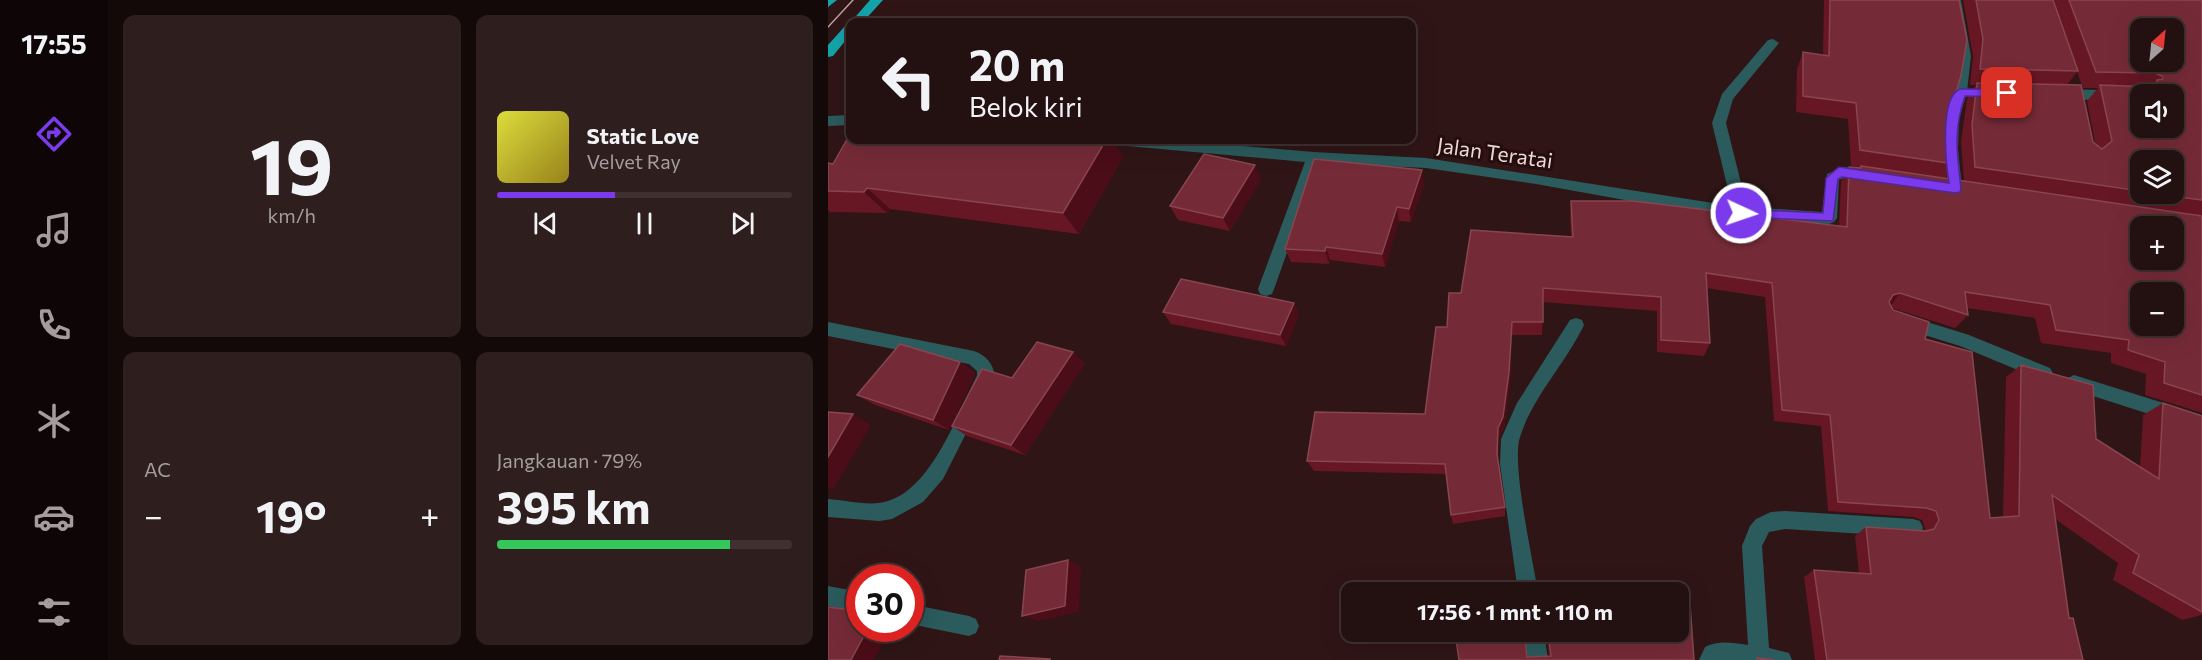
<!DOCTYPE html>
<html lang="id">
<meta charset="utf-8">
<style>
body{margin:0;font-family:Commissioner,sans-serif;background:#2f1e1e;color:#f1f3f6;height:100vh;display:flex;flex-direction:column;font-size:22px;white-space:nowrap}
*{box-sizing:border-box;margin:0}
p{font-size:20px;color:#a39d9f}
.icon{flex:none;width:33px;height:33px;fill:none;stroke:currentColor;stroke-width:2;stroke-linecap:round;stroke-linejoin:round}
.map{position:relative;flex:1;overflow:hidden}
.sheet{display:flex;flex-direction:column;gap:15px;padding:15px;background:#130909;width:720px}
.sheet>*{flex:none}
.guide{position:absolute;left:18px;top:18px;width:570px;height:126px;border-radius:12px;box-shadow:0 6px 24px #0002,0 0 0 2px #403030;background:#231010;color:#f1f3f6;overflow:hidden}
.needle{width:39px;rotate:27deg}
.buttons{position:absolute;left:1302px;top:18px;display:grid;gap:12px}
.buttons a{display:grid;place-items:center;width:54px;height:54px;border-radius:12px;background:#231010;box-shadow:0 6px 24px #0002,0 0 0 2px #403030;font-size:30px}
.speed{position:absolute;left:18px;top:564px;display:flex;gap:12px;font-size:30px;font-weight:700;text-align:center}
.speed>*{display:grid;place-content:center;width:78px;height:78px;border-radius:50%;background:#231010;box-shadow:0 6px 24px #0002,0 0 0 2px #403030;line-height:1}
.speed .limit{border:9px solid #d22;background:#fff;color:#111}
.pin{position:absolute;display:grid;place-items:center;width:51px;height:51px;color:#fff;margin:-26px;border-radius:12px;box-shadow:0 3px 9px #0006}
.me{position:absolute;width:66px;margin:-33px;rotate:93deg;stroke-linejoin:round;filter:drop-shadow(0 0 4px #0008)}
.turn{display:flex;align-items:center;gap:21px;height:126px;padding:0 24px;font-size:27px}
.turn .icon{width:78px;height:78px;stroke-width:2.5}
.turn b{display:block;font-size:42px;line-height:51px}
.big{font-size:45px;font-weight:700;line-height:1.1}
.sheet .tile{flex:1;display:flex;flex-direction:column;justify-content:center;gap:9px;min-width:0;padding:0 21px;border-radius:12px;background:#2f1e1e}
.sheet .dial{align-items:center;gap:0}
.dial b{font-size:78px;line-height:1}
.song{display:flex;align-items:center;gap:18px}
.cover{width:72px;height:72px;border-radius:9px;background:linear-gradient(135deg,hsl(60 70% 55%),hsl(50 70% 35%))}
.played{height:6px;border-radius:3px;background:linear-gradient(90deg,#7c3aed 40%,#403030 40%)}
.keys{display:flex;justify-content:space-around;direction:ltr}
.heat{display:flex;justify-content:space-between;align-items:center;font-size:33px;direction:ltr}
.charge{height:9px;border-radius:4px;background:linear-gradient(90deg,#34c759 79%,#403030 0)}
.sheet .tiles{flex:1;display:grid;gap:15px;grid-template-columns:repeat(2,1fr)}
.trip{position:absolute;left:513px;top:582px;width:348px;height:60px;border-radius:12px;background:#231010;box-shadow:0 6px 24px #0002,0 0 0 2px #403030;font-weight:700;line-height:60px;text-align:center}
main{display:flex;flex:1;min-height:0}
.tab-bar{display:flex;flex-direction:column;width:108px;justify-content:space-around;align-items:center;background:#0e0606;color:#a39d9f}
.tab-bar .icon{width:42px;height:42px}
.tab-bar .current{color:#7c3aed}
.tab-bar b{font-size:27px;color:#f1f3f6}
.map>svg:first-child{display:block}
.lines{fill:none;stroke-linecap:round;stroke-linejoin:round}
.service{fill:#2b5b5d;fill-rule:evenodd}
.minor{fill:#2b5b5d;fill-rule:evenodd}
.trunk{fill:#14a4aa;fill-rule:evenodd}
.tram{stroke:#b7a2a2;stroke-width:1.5}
.wall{fill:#671624;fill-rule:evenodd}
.shaded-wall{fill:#4b0d17}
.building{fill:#752b37;stroke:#874650;stroke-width:1.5;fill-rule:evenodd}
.route{fill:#7c3aed;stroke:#51269a;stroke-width:1.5}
.labels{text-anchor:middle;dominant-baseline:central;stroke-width:6;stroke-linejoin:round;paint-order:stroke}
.street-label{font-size:21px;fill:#ead7d6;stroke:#250c0d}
</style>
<main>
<nav class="tab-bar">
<b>17:55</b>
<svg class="icon current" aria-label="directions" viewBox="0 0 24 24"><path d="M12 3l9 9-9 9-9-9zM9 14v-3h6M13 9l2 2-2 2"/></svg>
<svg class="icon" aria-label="music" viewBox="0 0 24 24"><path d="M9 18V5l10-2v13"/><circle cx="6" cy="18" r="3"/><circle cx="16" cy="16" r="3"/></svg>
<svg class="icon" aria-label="phone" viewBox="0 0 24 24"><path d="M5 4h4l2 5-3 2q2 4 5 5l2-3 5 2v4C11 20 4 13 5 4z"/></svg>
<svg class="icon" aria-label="climate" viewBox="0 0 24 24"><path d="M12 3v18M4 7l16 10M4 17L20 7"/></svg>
<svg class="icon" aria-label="car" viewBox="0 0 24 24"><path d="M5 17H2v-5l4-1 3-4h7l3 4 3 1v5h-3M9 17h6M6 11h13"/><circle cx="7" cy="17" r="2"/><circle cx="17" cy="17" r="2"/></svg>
<svg class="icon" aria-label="filters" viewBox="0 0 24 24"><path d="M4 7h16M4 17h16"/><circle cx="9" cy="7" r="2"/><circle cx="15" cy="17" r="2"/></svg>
</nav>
<section class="sheet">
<div class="tiles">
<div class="tile dial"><b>19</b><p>km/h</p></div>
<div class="tile">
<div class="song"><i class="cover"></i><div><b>Static Love</b><p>Velvet Ray</p></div></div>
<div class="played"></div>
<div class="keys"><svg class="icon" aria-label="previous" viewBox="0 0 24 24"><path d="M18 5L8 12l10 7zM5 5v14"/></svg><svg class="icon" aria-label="pause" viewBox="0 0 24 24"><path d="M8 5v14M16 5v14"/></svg><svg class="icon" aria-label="next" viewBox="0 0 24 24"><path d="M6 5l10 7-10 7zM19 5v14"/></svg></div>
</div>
<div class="tile"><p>AC</p>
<div class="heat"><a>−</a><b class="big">19°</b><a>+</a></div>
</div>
<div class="tile"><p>Jangkauan · 79%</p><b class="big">395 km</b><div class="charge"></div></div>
</div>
</section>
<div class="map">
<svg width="1374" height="660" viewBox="0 0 1374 660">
<rect width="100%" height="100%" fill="#2f1516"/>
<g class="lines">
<path class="service" d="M0,322L146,351C158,355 165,364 167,376L115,479L95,502L64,519L51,521L0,517V499C18,500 43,507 60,501C104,488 130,413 149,376V371L141,364L0,336Z"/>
<path class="minor" d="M1121,0H1133L1143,56L1139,92L1131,119L1130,150L1134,188L1132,192H1122L1120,188L1116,150L1117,119L1125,92L1131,56Z
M945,39L951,43L905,99L898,123L919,207L994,212L999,174L1017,167L1046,172L1048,176L1046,180C1034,184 1023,174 1011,180L1009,218L1006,222L1001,224L891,217L708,184L598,168L491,163L446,289L444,294L438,296L432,294L430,289L477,162L288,145L281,140H342L486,152L598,158L904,206L884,123L894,94L940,40Z
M1232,89L1312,91L1318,94H1312V101L1232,99L1225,94Z
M22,115V125L0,126V116Z
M1080,316L1141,335L1222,368L1225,373L1222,378L1216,381L1132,346L1074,328L1072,323L1074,318Z
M748,318L754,320L756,325C738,363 705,396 692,437C683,463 705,560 710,592H690L672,464L673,439L689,403L742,320Z
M1246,375L1374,415V431L1240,388L1237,383L1240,378Z
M957,511L1085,519L1092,521L1095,528L1092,535L1085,537L957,529L941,532L934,546L941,648L961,653L964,660H871L877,647C892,640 904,643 920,645L914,546L922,526L928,519L943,512Z
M0,586L32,592V612L0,606Z
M82,604L141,616L148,619L151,626L148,633L141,636L82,624Z
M696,632H716L720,660H700Z"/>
<path class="trunk" d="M0,0H9L0,7Z
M42,0H55L35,22L22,23Z
M22,24V35L5,56L0,57V45L18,25Z"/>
<path class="tram" d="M0,27L25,0"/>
</g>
<path class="wall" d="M996,0H1131L1125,103L1124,134L1127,164L1117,178L1136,181L1133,141L1139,99L1148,85H1142L1145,56L1135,0H1374V413L1317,395L1318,374L1283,363V353L1213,343L1207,318L1139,308L1140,315L1127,328L1064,308L1065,310L1097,339L1162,518L1175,517L1178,377L1193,365L1268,439L1312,467L1315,415L1335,403L1374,416V615L1354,620L1285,580L1290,563L1227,519L1241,618L1255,660H987L976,577L986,570L1031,573L1027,536L1038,527L1096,531L1097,529L1094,520L1085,517L1000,511L993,426L946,421L937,297L878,288L882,343L876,356L829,352V311L715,302L714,335H684L682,384L676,428L671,439L670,459L677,507V516L625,524L623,515L618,474L486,471L479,461L597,414L619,327L633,293L743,237L742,216L743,201L1011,226L1013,182L1021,167H1032L1023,166L1020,119L968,112L969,69L975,52L995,55ZM1249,72L1255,88H1270L1259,101L1267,143L1265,142L1239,85ZM1312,160L1346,194H1312Z
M22,140H284L295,157L251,234L62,209L59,213L2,212L0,210V163L5,164Z
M433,179L402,231L350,220L342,206Z
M596,184L583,222L571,221L557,267L502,260L501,264L463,262L457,249Z
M466,303L471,315L458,346L343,324L335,312Z
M132,362L147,373L121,430L47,405L29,395Z
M257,363L197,455L139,436L124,426L184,378Z
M795,581L796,587L861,590L866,660H631L627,632H696L699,657L721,656L718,632H850V592H675L713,585Z"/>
<path class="shaded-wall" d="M278,140H284L295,157L251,234L235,213Z
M427,165L433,179L402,231L395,218Z
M594,170L596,184L583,222L581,209Z
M39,188L62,209L59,213L36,192Z
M569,207L571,221L557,267L554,254Z
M498,247L502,260L501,264L497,251Z
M1072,293L1062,307L1054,309L1065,295Z
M466,303L471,315L458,346L452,335Z
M684,322L682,384L676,428L671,439L670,464V428Z
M245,352L257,363L197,455L183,445Z
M132,362L147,373L121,430L105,420Z
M25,414L43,425L5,490L0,488V457Z
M240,560L253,567L251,612L210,621L194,616Z
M40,628H63L46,660H23Z"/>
<path class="building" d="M1002,0H1131L1139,40L1133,75L1125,103L1124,134L1127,164L1032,150L1028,103L975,96V52L1001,56Z
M1148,0H1225L1250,71L1152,69L1155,39Z
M1241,0H1374V200L1329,194H1346V160H1312V191L1147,167L1144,125L1149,83L1253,85L1265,142L1274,149L1284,141L1272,85L1327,87L1329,80L1335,79L1334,76L1327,73L1268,72ZM1312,28H1346V62H1312ZM1312,94H1346V128H1312Z
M22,134V140H278L235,213L39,188L36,192L0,191V163L5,164Z
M376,154L427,165L395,218L342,206Z
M486,159L594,170L581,209L569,207L554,254L498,247L497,251L457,249Z
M1033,166L1374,216V395L1336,383L1337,362L1300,350L1301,340L1228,330L1222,305L1137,292L1140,315L1072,293L1065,295L1061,302L1065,310L1101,322L1097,339L1144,352L1162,518L1191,516L1193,365L1265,385L1268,439L1331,479L1335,403L1374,416V612L1305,573L1311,555L1224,495L1241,618H1245L1255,660H999L986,570L1043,574L1038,527L1098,531L1106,529L1111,520L1108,511L1098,508L1010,502L1002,415L954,410L944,283L878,273L882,343L833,340V297L715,288V322H684L681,372L675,417L670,428L669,454L677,507L623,515L617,464L479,461L487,412L597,414L608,327H619L621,293H633L643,230L745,237L743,201H805L1019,227L1021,167L1033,168ZM1312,226H1346V260H1312ZM1312,292H1346V326H1312Z
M353,279L466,303L452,335L335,312Z
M209,342L245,352L183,445L124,426L154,369L184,378Z
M72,344L132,362L105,420L29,395Z
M0,412L25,414L0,457Z
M240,560L237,606L194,616L198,570Z
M795,581L796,587L861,590L866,660H631L627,632H696L699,657L723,656L720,632H850V592H675L713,585Z
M0,607L32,611V628H40L23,660H0Z
M172,656L222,659V660H171Z
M929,658L946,660H929Z"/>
<path class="route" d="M1132,89H1179L1184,93L1179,97L1137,96C1125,131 1129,153 1133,188L1132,192L1127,193L1014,177L1010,179L1005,221L909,217L907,213L913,209L995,213L998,178L1011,167L1121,183C1118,164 1111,97 1132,89Z"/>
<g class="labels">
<g class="street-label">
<text transform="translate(667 152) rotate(8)">Jalan Teratai</text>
</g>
</g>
</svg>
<div class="buttons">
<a><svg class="needle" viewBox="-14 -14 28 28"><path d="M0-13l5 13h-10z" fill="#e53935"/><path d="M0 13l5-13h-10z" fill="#a39d9f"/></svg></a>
<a><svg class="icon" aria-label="sound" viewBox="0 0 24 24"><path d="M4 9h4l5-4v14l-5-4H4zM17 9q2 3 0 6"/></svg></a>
<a><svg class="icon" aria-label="layers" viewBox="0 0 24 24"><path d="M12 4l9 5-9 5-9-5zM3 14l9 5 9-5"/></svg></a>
<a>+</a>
<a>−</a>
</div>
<div class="speed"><div class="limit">30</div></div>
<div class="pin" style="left:1179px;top:93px;background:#d93025"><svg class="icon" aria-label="arrive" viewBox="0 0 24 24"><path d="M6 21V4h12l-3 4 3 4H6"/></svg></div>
<svg class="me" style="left:913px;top:213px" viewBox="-20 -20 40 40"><circle r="17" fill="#7c3aed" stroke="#fff" stroke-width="3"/><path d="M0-11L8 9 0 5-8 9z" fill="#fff"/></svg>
<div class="trip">17:56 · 1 mnt · 110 m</div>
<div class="guide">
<div class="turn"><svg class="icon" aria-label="left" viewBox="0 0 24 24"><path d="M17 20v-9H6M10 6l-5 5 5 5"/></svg><div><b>20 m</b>Belok kiri</div></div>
</div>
</div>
</main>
